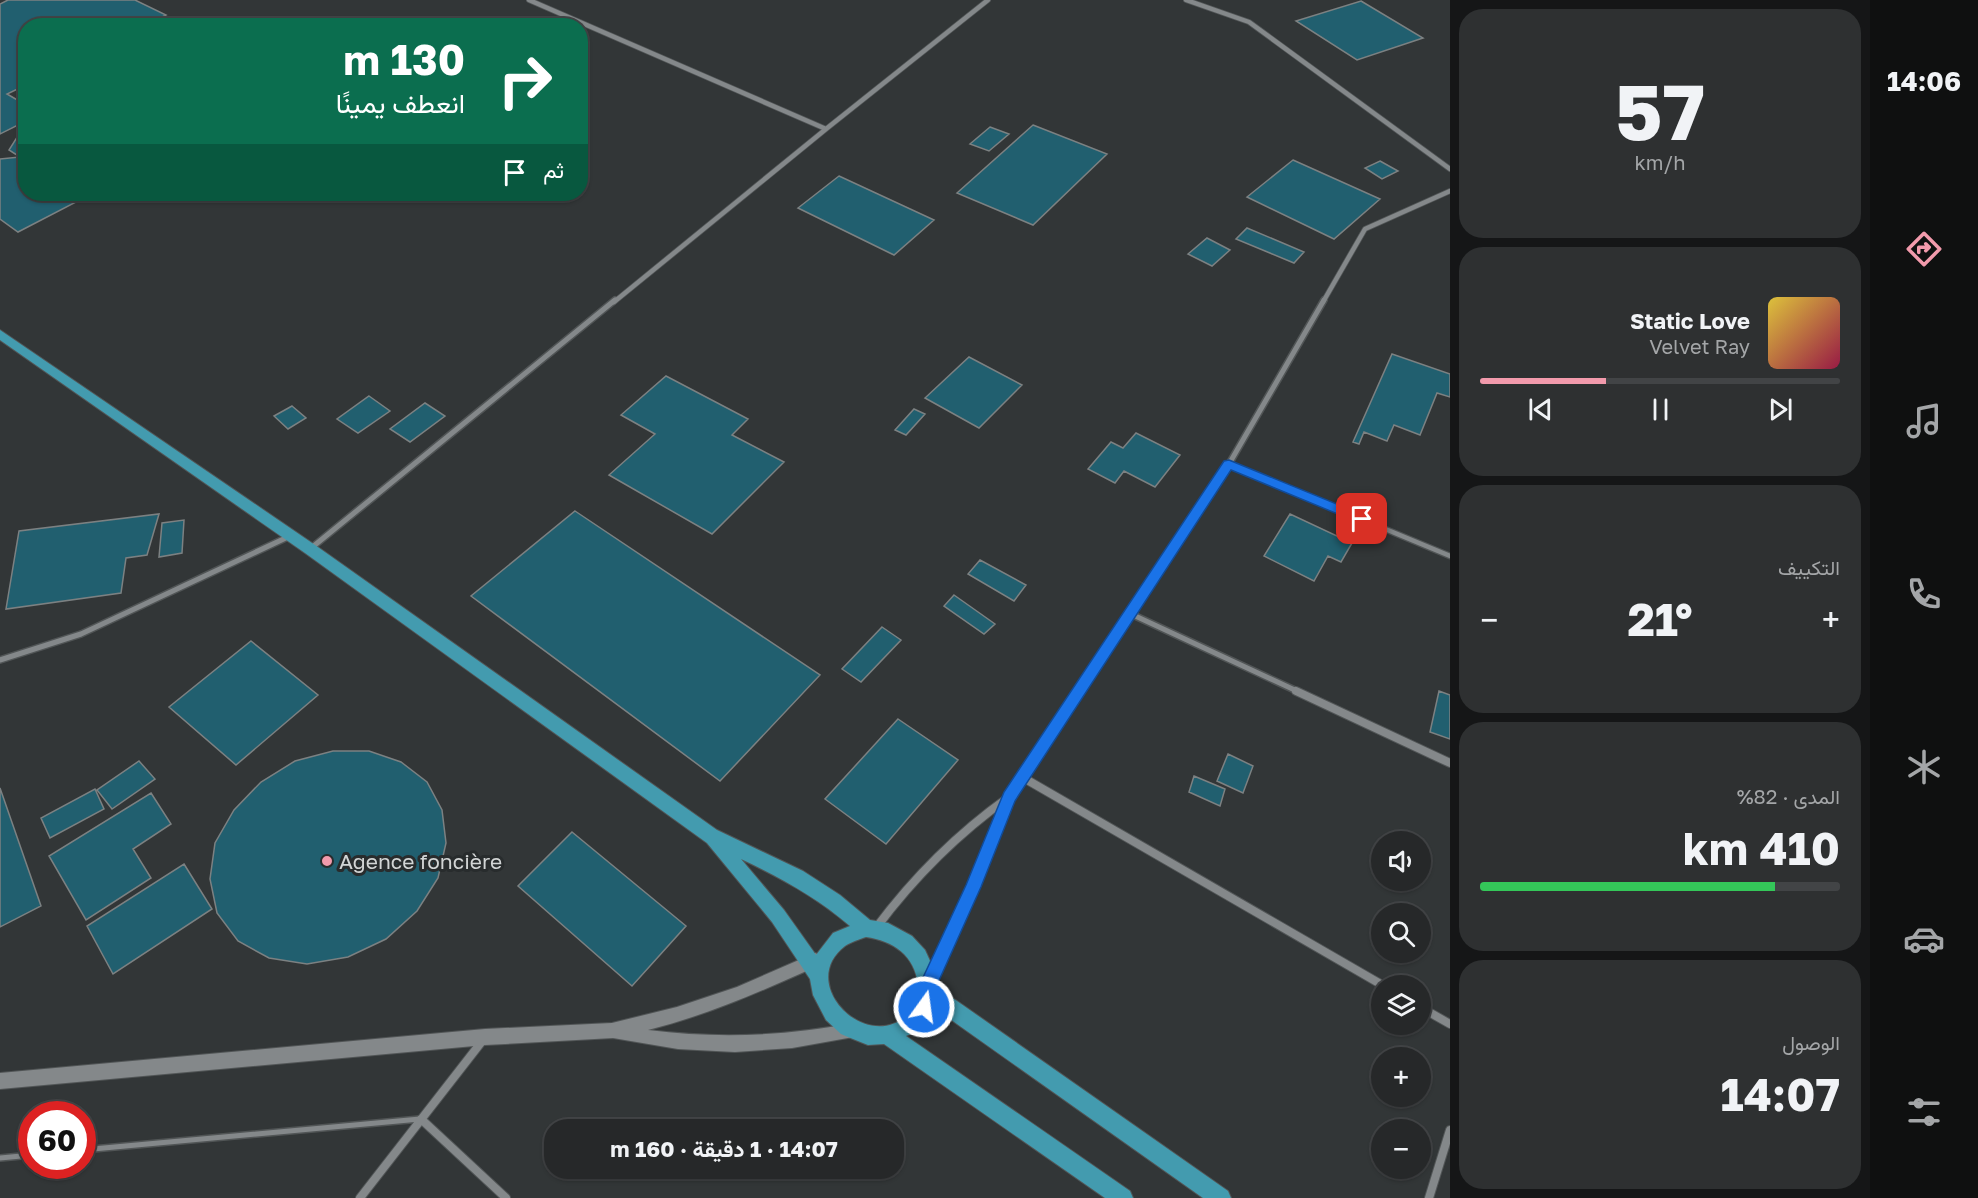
<!DOCTYPE html>
<html lang="ar">
<meta charset="utf-8">
<style>
body{margin:0;font-family:"Golos Text",Vazirmatn,sans-serif;background:#2e3031;color:#f1f3f6;direction:rtl;height:100vh;display:flex;flex-direction:column;font-size:22px;white-space:nowrap}
*{box-sizing:border-box;margin:0}
p{font-size:20px;color:#a4a6a8}
.icon{flex:none;width:33px;height:33px;fill:none;stroke:currentColor;stroke-width:2;stroke-linecap:round;stroke-linejoin:round}
.map{position:relative;flex:1;overflow:hidden;direction:ltr}
.drawer{display:flex;flex-direction:column;gap:9px;padding:9px;background:#151617;width:420px}
.drawer>*{flex:none}
.guide{position:absolute;left:18px;top:18px;width:570px;height:183px;border-radius:24px;box-shadow:0 2px 4px #0004,0 0 0 2px #424446;direction:rtl;background:#0b6e4f;color:#fff;overflow:hidden}
.fabs{position:absolute;left:1371px;top:831px;display:grid;gap:12px}
.fabs a{display:grid;place-items:center;width:60px;height:60px;border-radius:50%;background:#262829;box-shadow:0 2px 4px #0004,0 0 0 2px #424446;font-size:30px}
.speed{position:absolute;left:18px;top:1101px;display:flex;gap:12px;font-size:30px;font-weight:700;text-align:center}
.speed>*{display:grid;place-content:center;width:78px;height:78px;border-radius:50%;background:#262829;box-shadow:0 2px 4px #0004,0 0 0 2px #424446;line-height:1}
.speed .limit{border:9px solid #d22;background:#fff;color:#111}
.pin{position:absolute;display:grid;place-items:center;width:51px;height:51px;color:#fff;margin:-26px;border-radius:12px;box-shadow:0 3px 9px #0006}
.me{position:absolute;width:66px;margin:-33px;rotate:14deg;stroke-linejoin:round;filter:drop-shadow(0 0 4px #0008)}
.turn{display:flex;align-items:center;gap:21px;height:126px;padding:0 24px;font-size:27px}
.turn .icon{width:78px;height:78px;stroke-width:2.5}
.turn b{display:block;font-size:42px;line-height:51px}
.then{display:flex;align-items:center;height:57px;padding:0 24px;background:#0003;gap:12px;font-size:22px}
.big{font-size:45px;font-weight:700;line-height:1.1}
.drawer .tile{flex:1;display:flex;flex-direction:column;justify-content:center;gap:9px;min-width:0;padding:0 21px;border-radius:24px;background:#2e3031}
.drawer .dial{align-items:center;gap:0}
.dial b{font-size:78px;line-height:1}
.song{display:flex;align-items:center;gap:18px}
.cover{width:72px;height:72px;border-radius:9px;background:linear-gradient(135deg,hsl(50 70% 55%),hsl(340 70% 35%))}
.played{height:6px;border-radius:3px;background:linear-gradient(90deg,#f29aac 35%,#424446 35%)}
.keys{display:flex;justify-content:space-around;direction:ltr}
.heat{display:flex;justify-content:space-between;align-items:center;font-size:33px;direction:ltr}
.charge{height:9px;border-radius:4px;background:linear-gradient(90deg,#34c759 82%,#424446 0)}
.trip{position:absolute;left:544px;top:1119px;width:360px;height:60px;border-radius:24px;background:#262829;box-shadow:0 2px 4px #0004,0 0 0 2px #424446;font-weight:700;line-height:60px;text-align:center;direction:rtl}
main{display:flex;flex:1;min-height:0}
.tab-bar{display:flex;flex-direction:column;width:108px;justify-content:space-around;align-items:center;background:#0f1010;color:#a4a6a8}
.tab-bar .icon{width:42px;height:42px}
.tab-bar .on{color:#f29aac}
.tab-bar b{font-size:27px;color:#f1f3f6}
.map>svg:first-child{display:block}
.building{fill:#215f6f;stroke:#7c8182;stroke-width:1.5}
.lines{fill:none;stroke-linecap:round;stroke-linejoin:round}
.lane-far1-casing{stroke:#515556;stroke-width:7}
.lane-casing{stroke:#515556;stroke-width:8}
.street-far2-casing{stroke:#515556;stroke-width:6}
.street-far1-casing{stroke:#515556;stroke-width:8}
.street-casing{stroke:#515556;stroke-width:10}
.secondary-casing{stroke:#515556;stroke-width:2}
.primary-casing{stroke:#515556;stroke-width:2}
.lane-far1{stroke:#84888a;stroke-width:4.5}
.lane{stroke:#84888a;stroke-width:5}
.street-far2{stroke:#84888a;stroke-width:4.5}
.street-far1{stroke:#84888a;stroke-width:5}
.street{stroke:#84888a;stroke-width:8}
.secondary{fill:#84888a;fill-rule:evenodd}
.primary{fill:#439baf;fill-rule:evenodd}
.route{fill:#1a73e8;stroke:#114b97;stroke-width:1.5}
.poi-dot{fill:#f29aac;stroke:#282c2d;stroke-width:2}
.labels{text-anchor:middle;dominant-baseline:central;stroke-width:6;stroke-linejoin:round;paint-order:stroke}
.poi-label{font-size:21px;fill:#d2d5d5;stroke:#282c2d;text-anchor:start}
</style>
<main>
<nav class="tab-bar">
<b>14:06</b>
<svg class="icon on" aria-label="directions" viewBox="0 0 24 24"><path d="M12 3l9 9-9 9-9-9zM9 14v-3h6M13 9l2 2-2 2"/></svg>
<svg class="icon" aria-label="music" viewBox="0 0 24 24"><path d="M9 18V5l10-2v13"/><circle cx="6" cy="18" r="3"/><circle cx="16" cy="16" r="3"/></svg>
<svg class="icon" aria-label="phone" viewBox="0 0 24 24"><path d="M5 4h4l2 5-3 2q2 4 5 5l2-3 5 2v4C11 20 4 13 5 4z"/></svg>
<svg class="icon" aria-label="climate" viewBox="0 0 24 24"><path d="M12 3v18M4 7l16 10M4 17L20 7"/></svg>
<svg class="icon" aria-label="car" viewBox="0 0 24 24"><path d="M5 17H2v-5l4-1 3-4h7l3 4 3 1v5h-3M9 17h6M6 11h13"/><circle cx="7" cy="17" r="2"/><circle cx="17" cy="17" r="2"/></svg>
<svg class="icon" aria-label="filters" viewBox="0 0 24 24"><path d="M4 7h16M4 17h16"/><circle cx="9" cy="7" r="2"/><circle cx="15" cy="17" r="2"/></svg>
</nav>
<section class="drawer">
<div class="tile dial"><b>57</b><p>km/h</p></div>
<div class="tile">
<div class="song"><i class="cover"></i><div><b>Static Love</b><p>Velvet Ray</p></div></div>
<div class="played"></div>
<div class="keys"><svg class="icon" aria-label="previous" viewBox="0 0 24 24"><path d="M18 5L8 12l10 7zM5 5v14"/></svg><svg class="icon" aria-label="pause" viewBox="0 0 24 24"><path d="M8 5v14M16 5v14"/></svg><svg class="icon" aria-label="next" viewBox="0 0 24 24"><path d="M6 5l10 7-10 7zM19 5v14"/></svg></div>
</div>
<div class="tile"><p>التكييف</p>
<div class="heat"><a>−</a><b class="big">21°</b><a>+</a></div>
</div>
<div class="tile"><p>المدى · 82%</p><b class="big">410 km</b><div class="charge"></div></div>
<div class="tile"><p>الوصول</p><b class="big">14:07</b></div>
</section>
<div class="map">
<svg width="1450" height="1198" viewBox="0 0 1450 1198">
<rect width="100%" height="100%" fill="#323637"/>
<path class="building" d="M8,0H135L166,15L145,26H26V85L7,94L26,105V121L0,134V4Z
M1361,1L1423,38L1357,60L1296,21Z
M26,123V194H82L78,201L18,232L0,219V159L20,157L9,150Z
M1033,125L1107,154L1033,225L957,193Z
M990,127L1009,134L989,151L970,144Z
M1293,160L1380,199L1334,239L1247,197Z
M1380,161L1398,171L1382,179L1365,168Z
M839,176L934,220L894,255L798,208Z
M1247,228L1304,252L1294,263L1236,239Z
M1207,238L1230,250L1212,266L1188,254Z
M1392,354L1450,374V397L1437,393L1420,435L1394,425L1387,441L1364,432L1359,444L1353,442Z
M969,357L1022,385L979,428L925,398Z
M666,376L748,419L732,435L784,462L712,534L609,475L655,434L621,415Z
M369,396L390,411L358,433L337,419Z
M425,403L445,416L410,442L390,429Z
M292,406L306,418L288,429L274,416Z
M914,409L925,414L906,435L895,430Z
M1136,433L1180,455L1155,487L1124,471L1115,483L1088,469L1111,442L1123,448Z
M575,511L820,675L720,781L471,596Z
M159,514L147,555L126,558L121,593L6,609L19,531Z
M1290,514L1352,543L1341,562L1328,556L1314,581L1264,556Z
M184,520L182,553L159,557L162,523Z
M980,560L1026,585L1014,601L968,574Z
M954,595L995,624L984,634L944,606Z
M882,627L901,640L861,682L842,669Z
M251,641L318,695L236,765L169,707Z
M1439,691L1450,695V739L1430,732Z
M898,719L958,760L886,844L825,799Z
M333,751H369L401,762L427,782L442,810L446,843L438,878L417,911L386,939L348,957L307,964L269,958L238,941L217,913L210,879L215,843L234,810L261,782L295,761Z
M1228,754L1253,766L1243,793L1217,781Z
M139,761L155,779L112,809L97,790Z
M1194,776L1225,789L1220,806L1189,792Z
M0,788L41,906L0,927Z
M95,789L104,809L50,838L41,818Z
M151,793L171,824L133,849L151,878L86,920L49,856Z
M572,832L686,926L632,986L518,886Z
M184,864L212,909L113,974L87,926Z"/>
<g class="lines">
<defs>
<path id="lane-far1" d="M1229,464L1450,556"/>
<path id="lane" d="M82,1150L420,1119
M0,1158L32,1155"/>
<path id="street-far2" d="M529,0L826,129L614,302
M1186,0L1249,22L1450,169
M826,129L988,0
M1323,302L1365,229L1450,191"/>
<path id="street-far1" d="M310,549L615,300
M1131,614L1299,692
M0,660L81,634L290,536
M1078,692L1229,464L1324,300"/>
<path id="street" d="M1296,691L1450,763
M1022,777L1384,986
M876,928C914,877 957,834 1009,797
M932,977L973,887L1009,797L1079,691
M1420,1007L1450,1024
M421,1119L506,1198
M360,1198L483,1040
M1429,1198L1450,1130"/>
<path id="secondary" d="M815,953L820,955L822,960L820,965C764,990 708,1015 648,1030C720,1039 783,1036 854,1023L859,1026L862,1031L859,1036L792,1048L735,1052L678,1049L613,1038L485,1045L0,1089V1073L485,1029L612,1023L677,1007L737,987Z"/>
<path id="primary" d="M0,330L315,545L717,830L803,871L840,895L870,920L888,923L912,936L925,950L936,974L937,987L1228,1191L1231,1198H1203L933,1007C929,1021 920,1030 906,1036L1130,1191L1133,1198H1105L884,1044L868,1045L848,1037L841,1034L826,1020L813,995L810,979L772,922L707,843L305,553L0,340ZM741,859C781,878 816,897 850,926L833,933L816,955L784,910ZM866,937C893,941 915,955 918,985C919,992 918,1000 914,1007C875,1062 793,986 845,946C851,942 860,939 866,937Z"/>
</defs>
<use href="#lane-far1" class="lane-far1-casing"/>
<use href="#lane" class="lane-casing"/>
<use href="#street-far2" class="street-far2-casing"/>
<use href="#street-far1" class="street-far1-casing"/>
<use href="#street" class="street-casing"/>
<use href="#secondary" class="secondary-casing"/>
<use href="#primary" class="primary-casing"/>
<use href="#lane-far1" class="lane-far1"/>
<use href="#lane" class="lane"/>
<use href="#street-far2" class="street-far2"/>
<use href="#street-far1" class="street-far1"/>
<use href="#street" class="street"/>
<use href="#secondary" class="secondary"/>
<use href="#primary" class="primary"/>
</g>
<path class="route" d="M1229,460L1366,516L1368,519L1362,524L1357,522L1231,470L1015,801L981,887L937,985L930,1013L924,1016L918,1013L915,1007L920,984L966,885L1004,792L1224,461Z"/>
<circle class="poi-dot" cx="327" cy="861" r="6"/>
<g class="labels">
<g class="poi-label">
<text x="339" y="861">Agence foncière</text>
</g>
</g>
</svg>
<div class="fabs">
<a><svg class="icon" aria-label="sound" viewBox="0 0 24 24"><path d="M4 9h4l5-4v14l-5-4H4zM17 9q2 3 0 6"/></svg></a>
<a><svg class="icon" aria-label="search" viewBox="0 0 24 24"><circle cx="10" cy="10" r="6"/><path d="M15 15l6 6"/></svg></a>
<a><svg class="icon" aria-label="layers" viewBox="0 0 24 24"><path d="M12 4l9 5-9 5-9-5zM3 14l9 5 9-5"/></svg></a>
<a>+</a>
<a>−</a>
</div>
<div class="speed"><div class="limit">60</div></div>
<div class="pin" style="left:1362px;top:519px;background:#d93025"><svg class="icon" aria-label="arrive" viewBox="0 0 24 24"><path d="M6 21V4h12l-3 4 3 4H6"/></svg></div>
<svg class="me" style="left:924px;top:1007px" viewBox="-20 -20 40 40"><circle r="17" fill="#1a73e8" stroke="#fff" stroke-width="3"/><path d="M0-11L8 9 0 5-8 9z" fill="#fff"/></svg>
<div class="trip">14:07 · 1 دقيقة · 160 m</div>
<div class="guide">
<div class="turn"><svg class="icon" aria-label="right" viewBox="0 0 24 24"><path d="M7 20v-9h11M14 6l5 5-5 5"/></svg><div><b>130 m</b>انعطف يمينًا</div></div>
<div class="then">ثم<svg class="icon" aria-label="arrive" viewBox="0 0 24 24"><path d="M6 21V4h12l-3 4 3 4H6"/></svg></div>
</div>
</div>
</main>
